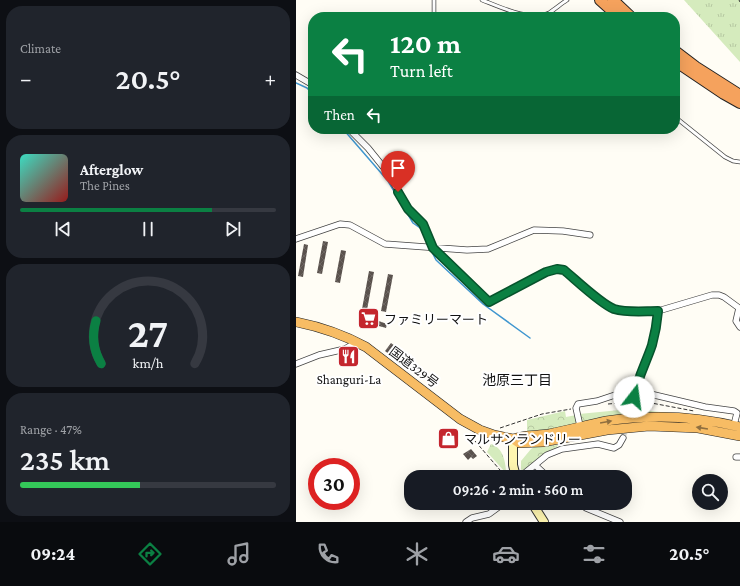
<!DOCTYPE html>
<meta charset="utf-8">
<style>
body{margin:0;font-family:"Crimson Pro","Noto Sans JP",serif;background:#20242c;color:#f1f3f6;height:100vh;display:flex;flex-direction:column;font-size:15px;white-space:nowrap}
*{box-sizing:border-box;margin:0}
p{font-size:13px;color:#9ea1a6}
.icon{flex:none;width:22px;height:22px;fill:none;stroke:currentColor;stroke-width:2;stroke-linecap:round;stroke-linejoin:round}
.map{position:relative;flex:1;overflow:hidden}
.drawer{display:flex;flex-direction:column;gap:6px;padding:6px;background:#0d0f14;width:296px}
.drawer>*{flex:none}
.hud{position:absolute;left:12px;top:12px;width:372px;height:122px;border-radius:16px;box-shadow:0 4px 16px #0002;background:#0b8043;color:#fff;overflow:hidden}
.buttons{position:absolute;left:396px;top:474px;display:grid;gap:8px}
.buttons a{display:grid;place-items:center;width:36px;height:36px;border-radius:50%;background:#171b24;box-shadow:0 4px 16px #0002;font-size:20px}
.speed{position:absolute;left:12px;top:458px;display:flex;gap:8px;font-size:20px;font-weight:700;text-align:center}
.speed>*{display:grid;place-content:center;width:52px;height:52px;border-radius:50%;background:#171b24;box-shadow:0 4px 16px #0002;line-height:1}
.speed .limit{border:6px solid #d22;background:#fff;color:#111}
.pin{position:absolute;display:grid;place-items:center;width:34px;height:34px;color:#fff;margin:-41px -17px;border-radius:50% 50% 50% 0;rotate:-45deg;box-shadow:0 0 4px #0007}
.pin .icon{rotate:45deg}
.me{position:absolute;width:44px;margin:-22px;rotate:15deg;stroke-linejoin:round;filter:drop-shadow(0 0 3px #0008)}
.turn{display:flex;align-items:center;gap:14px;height:84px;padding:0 16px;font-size:18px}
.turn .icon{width:52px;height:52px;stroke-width:2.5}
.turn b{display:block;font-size:28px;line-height:34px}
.then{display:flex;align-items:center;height:38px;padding:0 16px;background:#0003;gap:8px;font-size:15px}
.big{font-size:30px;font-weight:600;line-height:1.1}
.drawer .card{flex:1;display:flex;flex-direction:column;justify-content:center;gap:6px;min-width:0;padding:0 14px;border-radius:16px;background:#20242c}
.drawer .dial{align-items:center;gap:0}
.dial svg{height:104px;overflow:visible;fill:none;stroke:#363941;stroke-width:7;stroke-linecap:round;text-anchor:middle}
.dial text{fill:#f1f3f6;stroke:none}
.song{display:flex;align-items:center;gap:12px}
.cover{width:48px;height:48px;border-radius:6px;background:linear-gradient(135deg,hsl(170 70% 55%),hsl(0 70% 35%))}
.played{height:4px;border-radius:2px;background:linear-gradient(90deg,#0b8043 75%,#363941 75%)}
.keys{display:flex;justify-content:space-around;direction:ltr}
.heat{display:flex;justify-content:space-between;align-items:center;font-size:22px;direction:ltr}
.charge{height:6px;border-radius:3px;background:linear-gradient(90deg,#34c759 47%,#363941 0)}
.trip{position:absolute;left:108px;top:470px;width:228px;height:40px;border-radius:16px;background:#171b24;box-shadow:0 4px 16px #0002;font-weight:600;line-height:40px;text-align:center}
.tabs{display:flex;height:64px;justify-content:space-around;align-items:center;background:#090b0e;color:#9ea1a6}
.tabs .icon{width:28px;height:28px}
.tabs .selected{color:#0b8043}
.tabs b{font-size:18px;color:#f1f3f6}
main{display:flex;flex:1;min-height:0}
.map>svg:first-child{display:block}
.grass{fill:url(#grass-tufts)}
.park{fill:url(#park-crowns)}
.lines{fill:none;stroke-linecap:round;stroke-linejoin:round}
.stream{stroke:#3f96cf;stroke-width:1.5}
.building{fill:url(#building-cross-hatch)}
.minor-tunnel{stroke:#dbdad3;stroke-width:5.5;stroke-dasharray:5.5 3;stroke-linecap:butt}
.service-casing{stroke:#444;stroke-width:4.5}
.minor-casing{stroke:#444;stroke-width:7}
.secondary-casing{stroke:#333;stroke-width:10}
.trunk-casing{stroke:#222;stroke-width:10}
.motorway-casing{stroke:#222;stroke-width:12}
.path{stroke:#333;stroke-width:1;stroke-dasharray:4 2;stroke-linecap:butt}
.service{stroke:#fff;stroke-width:3}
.minor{stroke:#fff;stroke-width:5.5}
.secondary{stroke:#fff6b0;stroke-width:8}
.trunk{stroke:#f7bc64;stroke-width:9}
.motorway{stroke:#f5a25d;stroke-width:10}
.oneway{fill:#906f3f}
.route-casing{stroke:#07532c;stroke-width:10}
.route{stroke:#0b8043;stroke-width:7}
.labels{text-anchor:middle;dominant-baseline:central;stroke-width:4;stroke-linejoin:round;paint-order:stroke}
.poi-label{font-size:13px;fill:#111;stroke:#fff;text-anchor:start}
.street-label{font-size:13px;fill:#111;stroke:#fff}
.neighbourhood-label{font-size:14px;fill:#111;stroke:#fff}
</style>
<main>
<section class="drawer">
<div class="card"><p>Climate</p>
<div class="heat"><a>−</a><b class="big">20.5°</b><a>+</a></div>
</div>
<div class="card">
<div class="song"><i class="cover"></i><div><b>Afterglow</b><p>The Pines</p></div></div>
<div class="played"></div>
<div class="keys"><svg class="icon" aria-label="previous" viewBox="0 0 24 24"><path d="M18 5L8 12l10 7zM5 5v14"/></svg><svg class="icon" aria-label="pause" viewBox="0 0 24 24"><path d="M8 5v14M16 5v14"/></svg><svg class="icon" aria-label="next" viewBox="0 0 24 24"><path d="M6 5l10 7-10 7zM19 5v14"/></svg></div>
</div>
<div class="card dial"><svg viewBox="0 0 100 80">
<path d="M14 69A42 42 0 1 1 86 69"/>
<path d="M14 69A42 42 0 0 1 10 36" stroke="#0b8043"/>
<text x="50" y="56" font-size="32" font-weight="700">27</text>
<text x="50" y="72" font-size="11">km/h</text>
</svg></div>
<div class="card"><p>Range · 47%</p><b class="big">235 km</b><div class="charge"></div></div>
</section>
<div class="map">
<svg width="444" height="522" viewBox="0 0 444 522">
<defs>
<pattern id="grass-tufts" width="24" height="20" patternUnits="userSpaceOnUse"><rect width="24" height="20" fill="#d5ebbd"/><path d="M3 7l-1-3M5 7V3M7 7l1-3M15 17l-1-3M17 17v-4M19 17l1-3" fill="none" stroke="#b6c8a1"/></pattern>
<pattern id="park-crowns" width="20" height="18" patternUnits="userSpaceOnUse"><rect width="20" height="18" fill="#d5ebbd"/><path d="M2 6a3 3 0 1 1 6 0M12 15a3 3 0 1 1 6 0" fill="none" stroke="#b6c8a1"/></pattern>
<pattern id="building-cross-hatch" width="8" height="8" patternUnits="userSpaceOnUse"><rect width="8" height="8" fill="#5a524d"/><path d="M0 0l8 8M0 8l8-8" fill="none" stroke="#6d6662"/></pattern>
</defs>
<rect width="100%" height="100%" fill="#fffdf5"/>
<path class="grass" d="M388,0H444V62Z
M195,444C207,447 210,463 210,473L191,452Z"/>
<path class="park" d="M324,410H345L374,413L285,423L283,414Z
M269,411L270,417L280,415L281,423L253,430L231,433V420Z
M262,445L261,447L253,451L226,471L225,469V461L235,449L238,447Z"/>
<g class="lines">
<path class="stream" d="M0,83L11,88L17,94
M47,129L92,181L117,223L127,230
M134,248L140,260L187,304L234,338"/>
</g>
<path class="building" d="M27,241L32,242L26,274L21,273Z
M8,244L12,245L7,277L2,276Z
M45,250L50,251L44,283L39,282Z
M73,271L78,272L71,310L66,309Z
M92,274L97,275L90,312L85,311Z
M67,313L81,317L80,320L91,324L90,328L65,321Z
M95,343L102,348L97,357L89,351Z
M150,432L160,441L154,447L143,437Z
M175,449L181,456L177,459L175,457L172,460L167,454Z"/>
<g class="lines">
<path class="minor-tunnel" d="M327,438L338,397"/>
<defs>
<path id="service" d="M186,0C204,7 235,22 253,13C259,9 265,4 271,0
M138,17V0
M379,117L429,157L437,161L444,162"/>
<path id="minor" d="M0,75L17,85
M53,129L72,148L93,174L112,209L127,224L137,248L193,302L250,273L261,269L268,270L308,303L318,309L332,311H362L416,295H423L428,297L443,308L440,321L444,327
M0,239L44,224L54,225L89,244L171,250L192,249L238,230L267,231L294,235
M0,364L23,355L49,349L61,342
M338,397L343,379L356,346L362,311
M284,426L280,408L282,404L301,401L322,394L339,392L350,393L409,407L438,411L441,413L438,425
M440,457H444
M239,465L252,477
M224,477L251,455L266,449L302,444L318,448L323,445L327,438
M284,503L290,508L324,522
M170,522L176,518L193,514L208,503"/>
<path id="secondary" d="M217,439V465L220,477
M236,503L248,522"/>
<path id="trunk" d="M0,322C25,327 48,335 70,347L164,419L184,430L198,435L217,439L223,443L247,442L311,430L353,426L402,428L444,436
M217,439C229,434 241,436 253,434C272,430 291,425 310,421C355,414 400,416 444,427"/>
<path id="motorway" d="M304,0L323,17
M317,0L335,17
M379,51L400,67L444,95
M379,61L428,94L444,103"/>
</defs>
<use href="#service" class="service-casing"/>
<use href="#minor" class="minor-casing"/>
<use href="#secondary" class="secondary-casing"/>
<use href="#trunk" class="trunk-casing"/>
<use href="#motorway" class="motorway-casing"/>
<path class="path" d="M443,0L444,2
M340,402H350L398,411
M312,404L337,402
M204,428L246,414L275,409
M179,441L210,477"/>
<use href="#service" class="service"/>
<use href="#minor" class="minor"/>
<use href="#secondary" class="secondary"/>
<use href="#trunk" class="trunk"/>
<use href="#motorway" class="motorway"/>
</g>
<defs><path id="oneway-solid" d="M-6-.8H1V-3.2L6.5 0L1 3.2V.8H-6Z"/></defs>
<g class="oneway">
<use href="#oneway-solid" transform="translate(310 422) rotate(-10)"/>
<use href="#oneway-solid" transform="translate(406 428) rotate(-171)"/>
</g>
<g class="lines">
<defs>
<path id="route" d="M102,192L112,209L127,224L137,248L193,302L250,272L261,269L268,270C280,280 305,304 318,309C332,313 348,311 362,311C361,323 359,334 356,345C350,363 341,379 338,397"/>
</defs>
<use href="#route" class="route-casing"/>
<use href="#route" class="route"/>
</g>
<defs>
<symbol id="supermarket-square" viewBox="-11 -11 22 22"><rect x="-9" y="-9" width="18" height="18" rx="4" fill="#c4262e" stroke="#fff"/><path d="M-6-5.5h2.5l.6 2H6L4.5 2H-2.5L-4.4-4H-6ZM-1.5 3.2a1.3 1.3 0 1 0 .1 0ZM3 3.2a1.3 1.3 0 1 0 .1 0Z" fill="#fff"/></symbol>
<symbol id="restaurant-square" viewBox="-11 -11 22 22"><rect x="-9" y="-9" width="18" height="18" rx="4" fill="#c4262e" stroke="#fff"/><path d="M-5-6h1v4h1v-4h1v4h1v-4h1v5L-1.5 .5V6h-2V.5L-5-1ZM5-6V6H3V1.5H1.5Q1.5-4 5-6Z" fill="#fff"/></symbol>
<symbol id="shop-square" viewBox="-11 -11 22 22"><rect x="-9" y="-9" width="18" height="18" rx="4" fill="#c4262e" stroke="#fff"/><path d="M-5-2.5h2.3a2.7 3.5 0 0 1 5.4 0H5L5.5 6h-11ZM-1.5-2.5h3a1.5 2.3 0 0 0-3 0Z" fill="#fff"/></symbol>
</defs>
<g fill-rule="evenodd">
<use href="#supermarket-square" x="60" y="306" width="25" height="25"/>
<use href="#restaurant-square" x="40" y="344" width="25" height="25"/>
<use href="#shop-square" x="140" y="426" width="25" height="25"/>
</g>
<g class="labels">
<g class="poi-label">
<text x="88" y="319">ファミリーマート</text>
<text x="53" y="379" text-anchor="middle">Shanguri-La</text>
<text x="168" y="439">マルサンランドリー</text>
</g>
<g class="street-label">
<text transform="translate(118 367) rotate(37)">国道329号</text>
</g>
<g class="neighbourhood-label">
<text x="221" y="380">池原三丁目</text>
</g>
</g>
</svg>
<div class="buttons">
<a><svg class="icon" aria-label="search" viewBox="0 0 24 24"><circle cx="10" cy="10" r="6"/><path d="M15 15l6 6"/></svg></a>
</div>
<div class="speed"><div class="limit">30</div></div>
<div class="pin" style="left:102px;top:192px;background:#d93025"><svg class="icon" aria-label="arrive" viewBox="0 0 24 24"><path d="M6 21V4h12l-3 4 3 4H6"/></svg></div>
<svg class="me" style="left:338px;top:397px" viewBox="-20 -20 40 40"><circle r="19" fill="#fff"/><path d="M0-13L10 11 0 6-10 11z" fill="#0b8043"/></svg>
<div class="trip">09:26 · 2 min · 560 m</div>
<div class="hud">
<div class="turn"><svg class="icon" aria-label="left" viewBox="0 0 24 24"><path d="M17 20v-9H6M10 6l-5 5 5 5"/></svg><div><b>120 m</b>Turn left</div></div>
<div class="then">Then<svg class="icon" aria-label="left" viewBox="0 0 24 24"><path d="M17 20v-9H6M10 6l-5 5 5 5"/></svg></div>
</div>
</div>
</main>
<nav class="tabs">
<b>09:24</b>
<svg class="icon selected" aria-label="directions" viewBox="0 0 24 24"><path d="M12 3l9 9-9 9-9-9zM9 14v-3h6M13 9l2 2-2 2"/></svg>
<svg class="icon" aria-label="music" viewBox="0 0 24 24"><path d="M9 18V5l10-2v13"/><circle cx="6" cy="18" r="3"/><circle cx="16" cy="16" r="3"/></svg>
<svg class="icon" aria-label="phone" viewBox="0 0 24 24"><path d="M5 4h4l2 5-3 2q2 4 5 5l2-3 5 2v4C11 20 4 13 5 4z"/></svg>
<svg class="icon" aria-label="climate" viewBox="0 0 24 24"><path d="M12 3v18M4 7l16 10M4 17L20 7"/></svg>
<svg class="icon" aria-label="car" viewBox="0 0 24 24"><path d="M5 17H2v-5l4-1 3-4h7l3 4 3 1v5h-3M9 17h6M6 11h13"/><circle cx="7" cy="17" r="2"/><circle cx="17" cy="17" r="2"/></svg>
<svg class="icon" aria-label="filters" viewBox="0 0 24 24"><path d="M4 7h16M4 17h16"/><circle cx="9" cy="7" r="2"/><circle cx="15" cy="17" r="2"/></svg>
<b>20.5°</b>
</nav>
